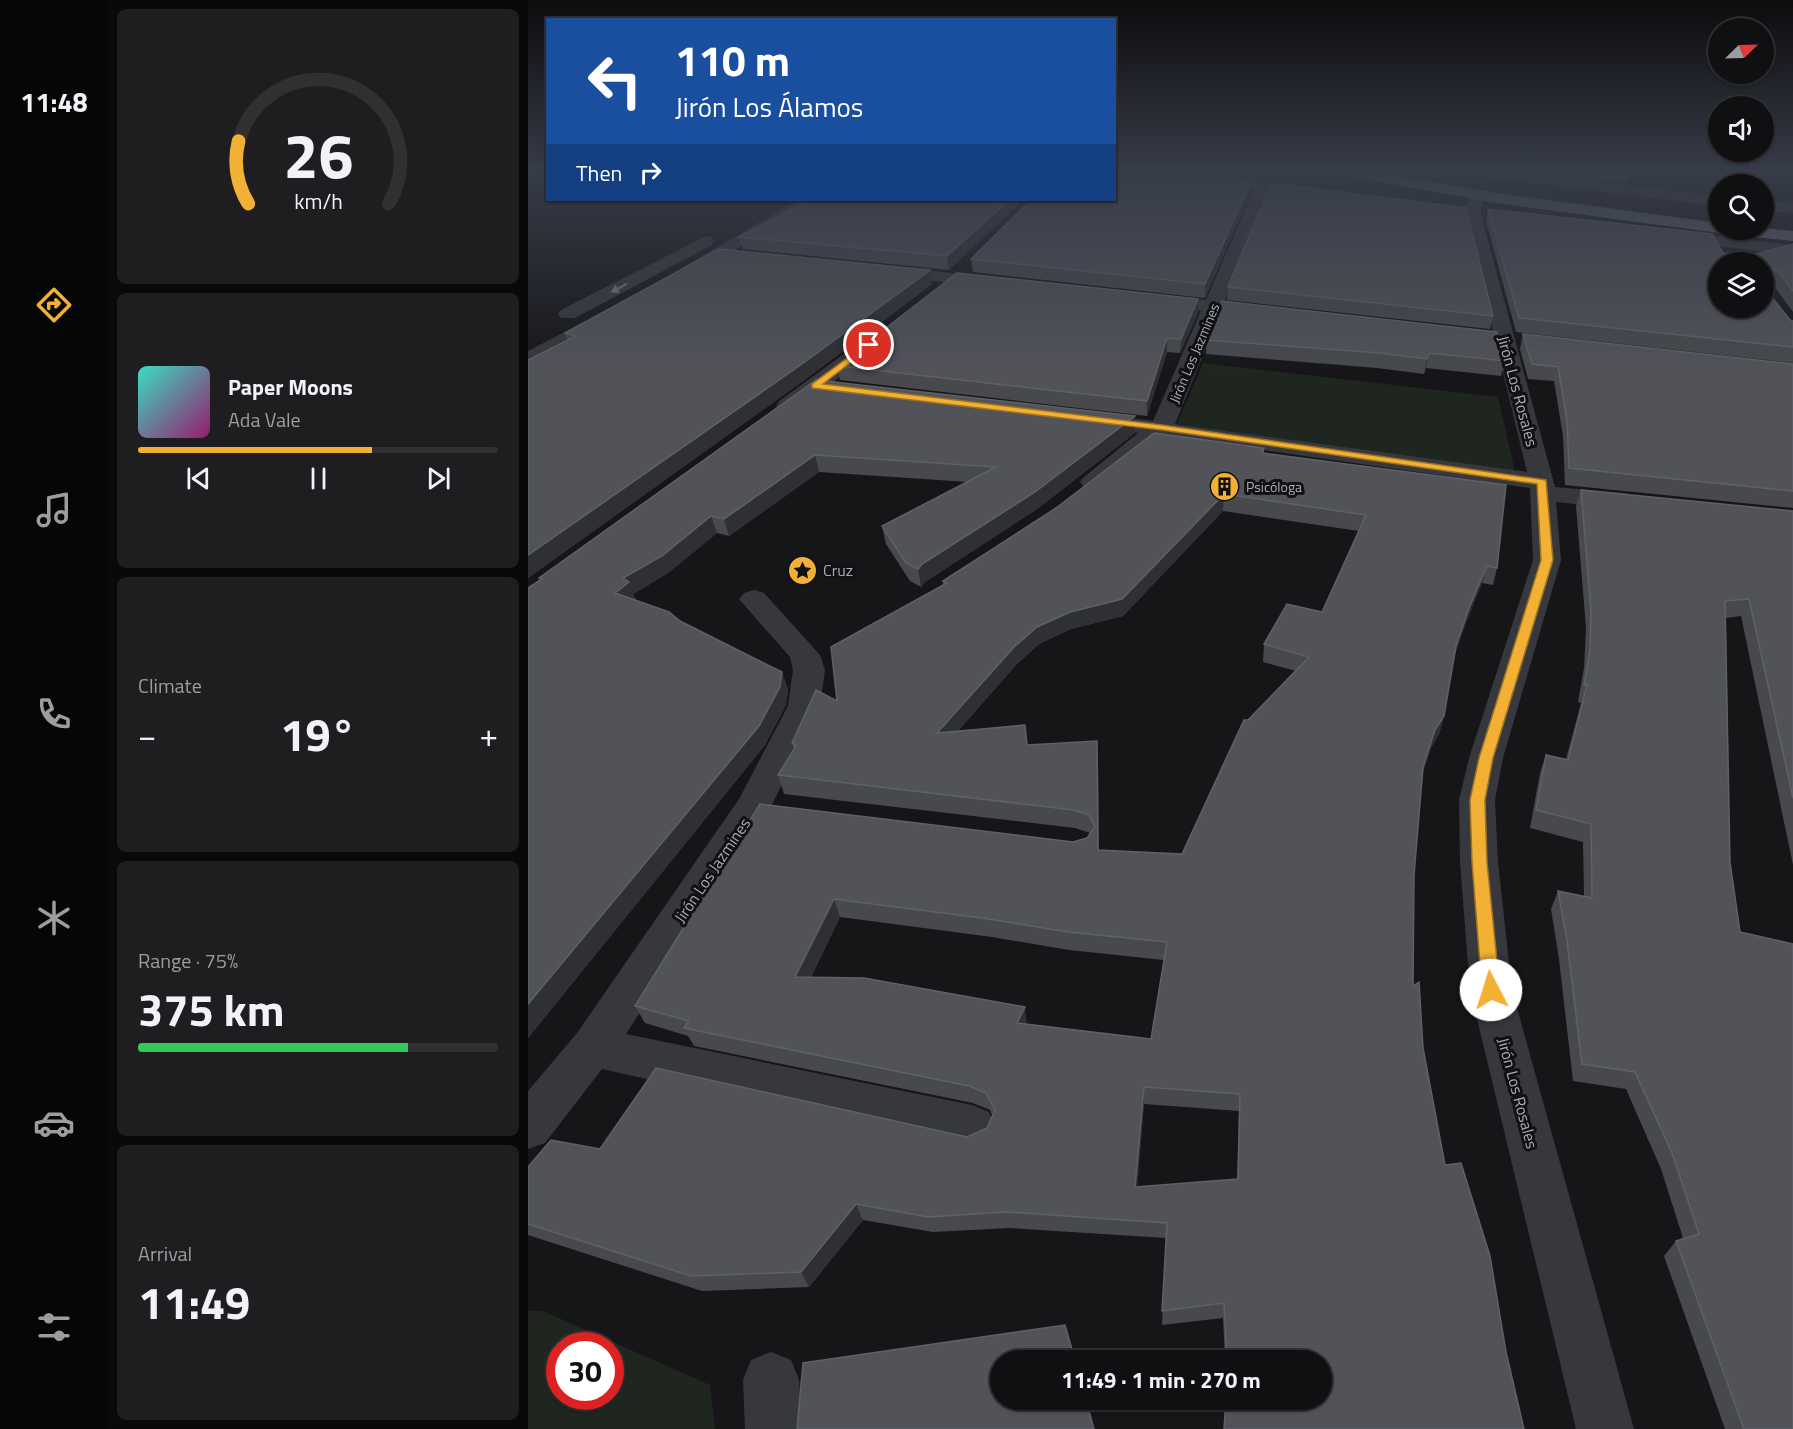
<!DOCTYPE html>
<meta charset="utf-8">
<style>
body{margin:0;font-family:"Titillium Web",sans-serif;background:#1e1e20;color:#f1f3f6;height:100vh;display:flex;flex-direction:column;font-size:22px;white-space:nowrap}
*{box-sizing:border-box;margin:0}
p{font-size:20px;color:#9c9d9f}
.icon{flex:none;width:33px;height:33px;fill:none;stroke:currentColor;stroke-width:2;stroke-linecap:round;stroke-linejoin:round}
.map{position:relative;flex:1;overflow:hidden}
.side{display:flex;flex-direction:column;gap:9px;padding:9px;background:#09090a;width:420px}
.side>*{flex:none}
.banner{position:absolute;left:18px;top:18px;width:570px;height:183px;border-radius:0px;box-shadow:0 2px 4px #0004,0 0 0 2px #303032;background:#1a4fa0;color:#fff;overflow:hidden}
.needle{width:39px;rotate:67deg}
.buttons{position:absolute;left:1180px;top:18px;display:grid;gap:12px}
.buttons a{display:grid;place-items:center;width:66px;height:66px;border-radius:50%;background:#101012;box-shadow:0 2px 4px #0004,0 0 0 2px #303032;font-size:30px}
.speed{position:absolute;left:18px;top:1332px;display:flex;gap:12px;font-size:30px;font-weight:700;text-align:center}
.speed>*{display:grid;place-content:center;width:78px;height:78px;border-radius:50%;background:#101012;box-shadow:0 2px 4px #0004,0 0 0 2px #303032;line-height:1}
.speed .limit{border:9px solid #d22;background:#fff;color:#111}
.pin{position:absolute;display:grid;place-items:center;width:51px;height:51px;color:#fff;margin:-26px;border:3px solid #fff;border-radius:50%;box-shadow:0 2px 6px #0007}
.me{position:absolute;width:66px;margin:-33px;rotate:355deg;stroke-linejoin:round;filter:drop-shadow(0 0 4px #0008)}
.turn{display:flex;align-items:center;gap:21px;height:126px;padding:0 30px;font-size:27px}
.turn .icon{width:78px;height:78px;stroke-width:2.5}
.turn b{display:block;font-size:42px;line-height:51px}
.then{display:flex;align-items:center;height:57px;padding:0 30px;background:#0003;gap:12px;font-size:22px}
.big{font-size:45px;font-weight:700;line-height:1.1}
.side .widget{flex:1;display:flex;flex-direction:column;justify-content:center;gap:9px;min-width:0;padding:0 21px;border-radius:9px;background:#1e1e20}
.side .dial{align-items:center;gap:0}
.dial svg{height:156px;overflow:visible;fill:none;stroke:#303032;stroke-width:7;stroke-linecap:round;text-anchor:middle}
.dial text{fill:#f1f3f6;stroke:none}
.song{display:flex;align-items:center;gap:18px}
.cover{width:72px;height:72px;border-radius:9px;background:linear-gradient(135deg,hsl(170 70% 55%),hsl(320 70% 35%))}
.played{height:6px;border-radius:3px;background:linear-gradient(90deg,#f2b134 65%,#303032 65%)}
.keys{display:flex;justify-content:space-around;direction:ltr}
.heat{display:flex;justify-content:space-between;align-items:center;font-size:33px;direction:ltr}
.charge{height:9px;border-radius:4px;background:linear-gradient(90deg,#34c759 75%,#303032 0)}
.trip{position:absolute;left:462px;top:1350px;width:342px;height:60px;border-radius:30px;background:#101012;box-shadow:0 2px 4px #0004,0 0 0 2px #303032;font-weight:700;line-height:60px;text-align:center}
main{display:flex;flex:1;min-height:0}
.tab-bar{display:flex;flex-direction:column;width:108px;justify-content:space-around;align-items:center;background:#060607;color:#9c9d9f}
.tab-bar .icon{width:42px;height:42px}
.tab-bar .active{color:#f2b134}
.tab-bar b{font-size:27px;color:#f1f3f6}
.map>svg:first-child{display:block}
.green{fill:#1e261f;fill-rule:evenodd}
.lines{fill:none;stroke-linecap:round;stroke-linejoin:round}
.minor{fill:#37383d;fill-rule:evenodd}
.highway{fill:#63666e;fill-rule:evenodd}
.wall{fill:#47494d;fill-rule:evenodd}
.shaded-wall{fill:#2f3033}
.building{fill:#525359;stroke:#5f6168;stroke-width:1.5;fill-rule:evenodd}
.oneway{fill:#757881}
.route{fill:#f2b134;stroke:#9d7322;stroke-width:1.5}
.labels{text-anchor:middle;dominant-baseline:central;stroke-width:6;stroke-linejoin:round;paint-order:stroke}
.far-street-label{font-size:14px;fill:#a8adb8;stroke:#111113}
.far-poi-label{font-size:14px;fill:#a8adb8;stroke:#111113;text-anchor:start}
.street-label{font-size:16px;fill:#a8adb8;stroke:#111113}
.poi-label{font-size:16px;fill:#a8adb8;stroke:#111113;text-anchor:start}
</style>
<main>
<nav class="tab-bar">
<b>11:48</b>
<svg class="icon active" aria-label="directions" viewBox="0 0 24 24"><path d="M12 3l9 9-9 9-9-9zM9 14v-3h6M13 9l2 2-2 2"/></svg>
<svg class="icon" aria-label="music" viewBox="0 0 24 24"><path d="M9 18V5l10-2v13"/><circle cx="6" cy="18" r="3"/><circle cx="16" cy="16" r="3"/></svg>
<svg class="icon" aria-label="phone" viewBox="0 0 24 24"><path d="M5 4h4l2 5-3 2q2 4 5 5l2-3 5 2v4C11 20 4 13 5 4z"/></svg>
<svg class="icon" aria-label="climate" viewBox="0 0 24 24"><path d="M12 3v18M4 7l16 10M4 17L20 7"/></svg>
<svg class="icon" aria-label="car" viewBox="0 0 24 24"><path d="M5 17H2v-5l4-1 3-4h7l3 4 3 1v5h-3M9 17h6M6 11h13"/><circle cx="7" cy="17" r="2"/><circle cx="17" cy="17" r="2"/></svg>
<svg class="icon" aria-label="filters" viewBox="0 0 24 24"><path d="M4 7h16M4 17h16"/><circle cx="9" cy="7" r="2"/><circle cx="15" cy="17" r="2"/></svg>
</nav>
<section class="side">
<div class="widget dial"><svg viewBox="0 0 100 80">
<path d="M14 69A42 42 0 1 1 86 69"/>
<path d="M14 69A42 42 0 0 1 9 37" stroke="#f2b134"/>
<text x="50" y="56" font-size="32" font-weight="700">26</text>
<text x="50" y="72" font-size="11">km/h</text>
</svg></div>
<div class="widget">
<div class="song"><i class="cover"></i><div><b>Paper Moons</b><p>Ada Vale</p></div></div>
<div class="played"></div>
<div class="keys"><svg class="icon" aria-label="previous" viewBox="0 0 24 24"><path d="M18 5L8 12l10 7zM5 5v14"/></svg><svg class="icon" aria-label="pause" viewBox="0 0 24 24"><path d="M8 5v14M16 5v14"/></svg><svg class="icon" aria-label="next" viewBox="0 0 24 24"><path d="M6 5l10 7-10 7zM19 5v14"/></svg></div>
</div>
<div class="widget"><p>Climate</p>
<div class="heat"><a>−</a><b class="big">19°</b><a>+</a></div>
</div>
<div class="widget"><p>Range · 75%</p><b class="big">375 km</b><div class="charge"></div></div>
<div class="widget"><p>Arrival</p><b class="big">11:49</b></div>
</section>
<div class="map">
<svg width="1265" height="1429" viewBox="0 0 1265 1429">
<rect width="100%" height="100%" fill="#161618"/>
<path class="green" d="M675,363L970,397L987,472L649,424Z
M0,1311H15L182,1385L187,1429H0ZM32,1346H82V1396H32Z"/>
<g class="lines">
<path class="minor" d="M606,171H651L786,188L794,193L786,198L741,192L696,302L742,308L745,312L742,316L735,318L692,313L647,424L999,472L936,211L946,192L951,190L959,195L952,211L1027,487L1096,493L1105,496L1109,501L1105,506L1096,509L1028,502L1033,560L975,758L967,800L970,862L984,990L1106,1429H1048L942,990L932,862L931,800L941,758L1005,560L1002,488L636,436L574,487L565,490L556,487L552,482L556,477L610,433L553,424L550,419L553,414L561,412L625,421L673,311L625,306L618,304L616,300L618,296L625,294L678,300L726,190L613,175Z
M935,171H982L1191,196V206L942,175Z
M269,200H287L166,276H154L151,272L154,268Z
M1236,201L1265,203V213L1236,211Z
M1145,231L1265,245V255L1139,240L1137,236Z
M178,236L184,237L186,241L184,245L47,318H33L30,314L33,310Z
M360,266L467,278L473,279L476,283L473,287L467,288L354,275L351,271L354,267Z
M77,311L84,313L87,317L84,321L7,363L0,365V351Z
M345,336L352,338L355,342L352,346L267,411L259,413L251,411L248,406L251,401L338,338Z
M226,590L236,593L292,655L297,670L292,706L239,815L98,1034L444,1105L461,1112L468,1128L461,1144L444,1151L74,1069L17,1143L0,1149V1091L49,1033L211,799L260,706L265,670L262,657L211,599L216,593Z
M243,1352L263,1360L271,1380L275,1429H217L215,1380L223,1360Z"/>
<path class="highway" d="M806,171H841L969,193L1191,223V230H1198L1191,233L969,203L813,175Z
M1236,228L1265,231V241L1207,235L1199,230Z"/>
</g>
<path class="wall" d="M1032,171H1098L1101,177L1099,183L1032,175Z
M724,180L723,192L677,298L445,272L443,259Z
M281,200H494L421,270L215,249L211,237Z
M960,209L1195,253L1224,255L1265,244V312L1245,285L1239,283V291L1262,320L1265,321V363L988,332L958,221Z
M404,284L278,379L0,578V360L39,340L37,333Z
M700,287L965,316L962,329L699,300Z
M670,299V313L652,353L639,352L619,416L312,380L309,366Z
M694,301L977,361L973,376L898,368L896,374L849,368L678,354V340Z
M995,334L1265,364V508L1037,485L1035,436L1026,381L1000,379L992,349Z
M288,380L607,433L509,509L397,582L393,587L382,581L358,544L354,526L440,482L291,472L201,536L189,533L140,573L105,594L108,600H107L152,621L254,672L260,690L258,705L237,745L0,1038V588L12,580L11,578Z
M736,448V454L969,568L965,585L954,583L937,625L926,657L916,716L911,734L903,748L894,775L886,875L885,986L895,1048L917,1165L978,1352L996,1429H696L697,1400H794V1360H697L695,1318L634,1325L638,1238L482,1228L405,1232L335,1220L281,1287L174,1291L0,1235V1167L72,1149L439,1137L459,1128L464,1115L462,1110L445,1103L166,1046L160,1036L117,1023L107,1006L232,804L545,842L559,838L562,833L547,828L256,794L250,775L266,750L264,743L309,701L415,585V581ZM695,511L831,531L794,612L736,644L735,662L768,671L720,720L654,854L571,850L570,759L430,731L489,664L511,644L543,629L595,616ZM312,917L464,937L541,950L636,960L623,1039L499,1024L283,977ZM616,1104L711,1111L709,1179L609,1187Z
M1053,490L1265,511V865L1213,616L1198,618L1202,862L1265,1429H1197L1136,1256L1148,1241L1155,1238L1133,1169L1098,1089L1045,1081L1031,959L1023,909L1030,891L1056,897L1055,842L1002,828L1012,773L1018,755L1038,759L1053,703L1050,702L1056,668L1058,628L1048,506Z"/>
<path class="shaded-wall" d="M724,180L723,192L677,298V284Z
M481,200H494L421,270L419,256Z
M402,270L404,284L278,379L0,578V555Z
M670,299V313L652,353L653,339Z
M639,338V352L619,416V401Z
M901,353L898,368L896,374L899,359Z
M607,416V433L509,509L397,582L393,587L390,569L394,564Z
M287,455L291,472L201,536L196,519Z
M696,494L695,511L595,616L543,629L511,644L489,664L412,751L409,733L487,646L509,627Z
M183,516L189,533L140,573L105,594L108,600L94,611L87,593L95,578Z
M959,566L954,583L937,625L924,663L928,646L941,608Z
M254,672L260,690L258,705L237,745L0,1038V1004Z
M916,716L911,734L903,748L891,785L895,767L907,730Z
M569,741L570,759L571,868L570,850Z
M306,899L312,917L274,994L267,977Z
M497,1007L499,1024L489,1023Z
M616,1087V1104L608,1203L607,1187Z
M328,1204L335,1220L281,1287L273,1272Z"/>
<path class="building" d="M586,171H649L724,180L677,284L443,259L503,200H586Z
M1056,171H1098L1101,177Z
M743,183L938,208L965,316L700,287Z
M281,200H481L419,256L211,237Z
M960,209L1184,234L1195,253L1224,255L1265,244V291L1250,271L1240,269L1239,291L1262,320L1265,321V347L991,318ZM1191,262H1236V308H1191Z
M191,249L402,270L274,364L0,555V360L48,336L37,333Z
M429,273L670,299L653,339L639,338L619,401L309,366Z
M694,301L969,332L977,361L901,353L899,359L851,353L678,340Z
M995,334L1265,364V491L1041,468L1039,420L1030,367L1004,364Z
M288,380L607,416L507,492L394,564L390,569L378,563L354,526L468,467L287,455L196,519L183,516L134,556L95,578L101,582L87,593L141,612L152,621L254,672L252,687L231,726L0,1004V588L14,579L11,578Z
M626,433L736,448L734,453L978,485L969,568L959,566L941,608L928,646L916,716L907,730L895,767L886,875L885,986L891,982L895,1048L917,1165L933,1163L962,1256L978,1352L996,1429H696L698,1400H794V1360H699L696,1303L634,1311L639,1223L479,1212L400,1217L328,1204L273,1272L163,1276L0,1224V1167L23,1140L72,1149L128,1068L439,1137L459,1128L467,1110L458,1093L441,1086L156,1028L161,1021L107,1006L232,804L545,842L559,838L567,827L561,815L546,810L250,775L268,746L264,743L288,690L309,701L303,647L419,583L415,581L528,508ZM696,494L838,515L794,612L759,604L736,644L781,657L720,720H716L654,854L570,850L569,741L499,745L497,725L409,733L487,646L509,627L542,612L594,599ZM306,899L461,919L540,932L639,942L623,1039L489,1023L497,1007L336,978L267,977ZM616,1087L712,1094L710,1179L607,1187Z
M1053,490L1265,511V798L1221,599L1197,601L1202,862L1212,932L1265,944V1429H1216L1148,1241L1171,1234L1144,1153L1107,1072L1054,1064L1039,941L1030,891L1064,898L1063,824L1008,810L1018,755L1040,760L1059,685H1056L1062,650L1063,610Z
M537,1325L547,1360H472V1400H558L566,1429H269L275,1363Z"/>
<defs><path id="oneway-solid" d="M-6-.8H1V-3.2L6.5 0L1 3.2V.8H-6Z" transform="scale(1.5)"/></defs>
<use class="oneway" href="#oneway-solid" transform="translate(91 288) rotate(152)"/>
<linearGradient id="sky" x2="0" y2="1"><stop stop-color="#0c0c0d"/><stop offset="0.46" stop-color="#363c48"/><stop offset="1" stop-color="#363c48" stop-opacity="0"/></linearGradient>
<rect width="1265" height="372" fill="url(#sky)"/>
<path class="route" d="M341,342L345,345L344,346L295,384L634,425L1018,480L1025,560L965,758L957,800L959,862L972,990L969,995L963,998L957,995L954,990L944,862L942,800L951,758L1013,560L1009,484L634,430L284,388V384Z"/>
<defs>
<symbol id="building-disc" viewBox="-11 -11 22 22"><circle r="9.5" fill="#f2b134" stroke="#111113"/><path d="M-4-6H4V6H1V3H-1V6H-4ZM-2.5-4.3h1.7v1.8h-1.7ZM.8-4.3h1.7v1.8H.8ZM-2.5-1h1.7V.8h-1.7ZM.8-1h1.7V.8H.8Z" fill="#111"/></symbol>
<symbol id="sight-disc" viewBox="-11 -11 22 22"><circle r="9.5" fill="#f2b134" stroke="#111113"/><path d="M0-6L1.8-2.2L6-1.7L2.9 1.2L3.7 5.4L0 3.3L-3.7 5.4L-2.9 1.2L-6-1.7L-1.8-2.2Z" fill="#111"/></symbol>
</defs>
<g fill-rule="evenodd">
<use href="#building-disc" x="680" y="470" width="33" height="33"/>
<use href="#sight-disc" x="258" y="554" width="33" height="33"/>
</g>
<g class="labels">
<g class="far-street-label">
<text transform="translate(666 353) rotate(-67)">Jirón Los Jazmines</text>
</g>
<g class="far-poi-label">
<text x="718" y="486">Psicóloga</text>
</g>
<g class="street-label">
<text transform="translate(990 391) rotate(75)">Jirón Los Rosales</text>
<text transform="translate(184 870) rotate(-56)">Jirón Los Jazmines</text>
<text transform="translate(990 1093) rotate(75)">Jirón Los Rosales</text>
</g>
<g class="poi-label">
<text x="295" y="570">Cruz</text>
</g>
</g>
</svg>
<div class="buttons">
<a><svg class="needle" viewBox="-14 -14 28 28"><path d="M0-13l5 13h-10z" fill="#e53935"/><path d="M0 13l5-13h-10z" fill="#9c9d9f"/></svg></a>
<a><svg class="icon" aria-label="sound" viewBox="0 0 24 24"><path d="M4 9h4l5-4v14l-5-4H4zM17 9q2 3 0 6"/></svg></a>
<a><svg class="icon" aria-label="search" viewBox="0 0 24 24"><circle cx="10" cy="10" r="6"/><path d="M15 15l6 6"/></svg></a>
<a><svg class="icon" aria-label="layers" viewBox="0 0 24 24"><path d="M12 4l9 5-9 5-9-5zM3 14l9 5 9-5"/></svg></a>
</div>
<div class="speed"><div class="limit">30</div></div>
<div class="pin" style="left:341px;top:345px;background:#d93025"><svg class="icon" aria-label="arrive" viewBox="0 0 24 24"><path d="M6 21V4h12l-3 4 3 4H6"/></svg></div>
<svg class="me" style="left:963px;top:990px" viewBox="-20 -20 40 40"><circle r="19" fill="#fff"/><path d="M0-13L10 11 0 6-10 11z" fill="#f2b134"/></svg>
<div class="trip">11:49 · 1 min · 270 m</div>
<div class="banner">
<div class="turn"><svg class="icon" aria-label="left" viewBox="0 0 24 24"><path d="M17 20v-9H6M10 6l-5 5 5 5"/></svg><div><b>110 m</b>Jirón Los Álamos</div></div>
<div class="then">Then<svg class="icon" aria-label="right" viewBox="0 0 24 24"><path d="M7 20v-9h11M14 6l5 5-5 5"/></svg></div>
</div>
</div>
</main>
